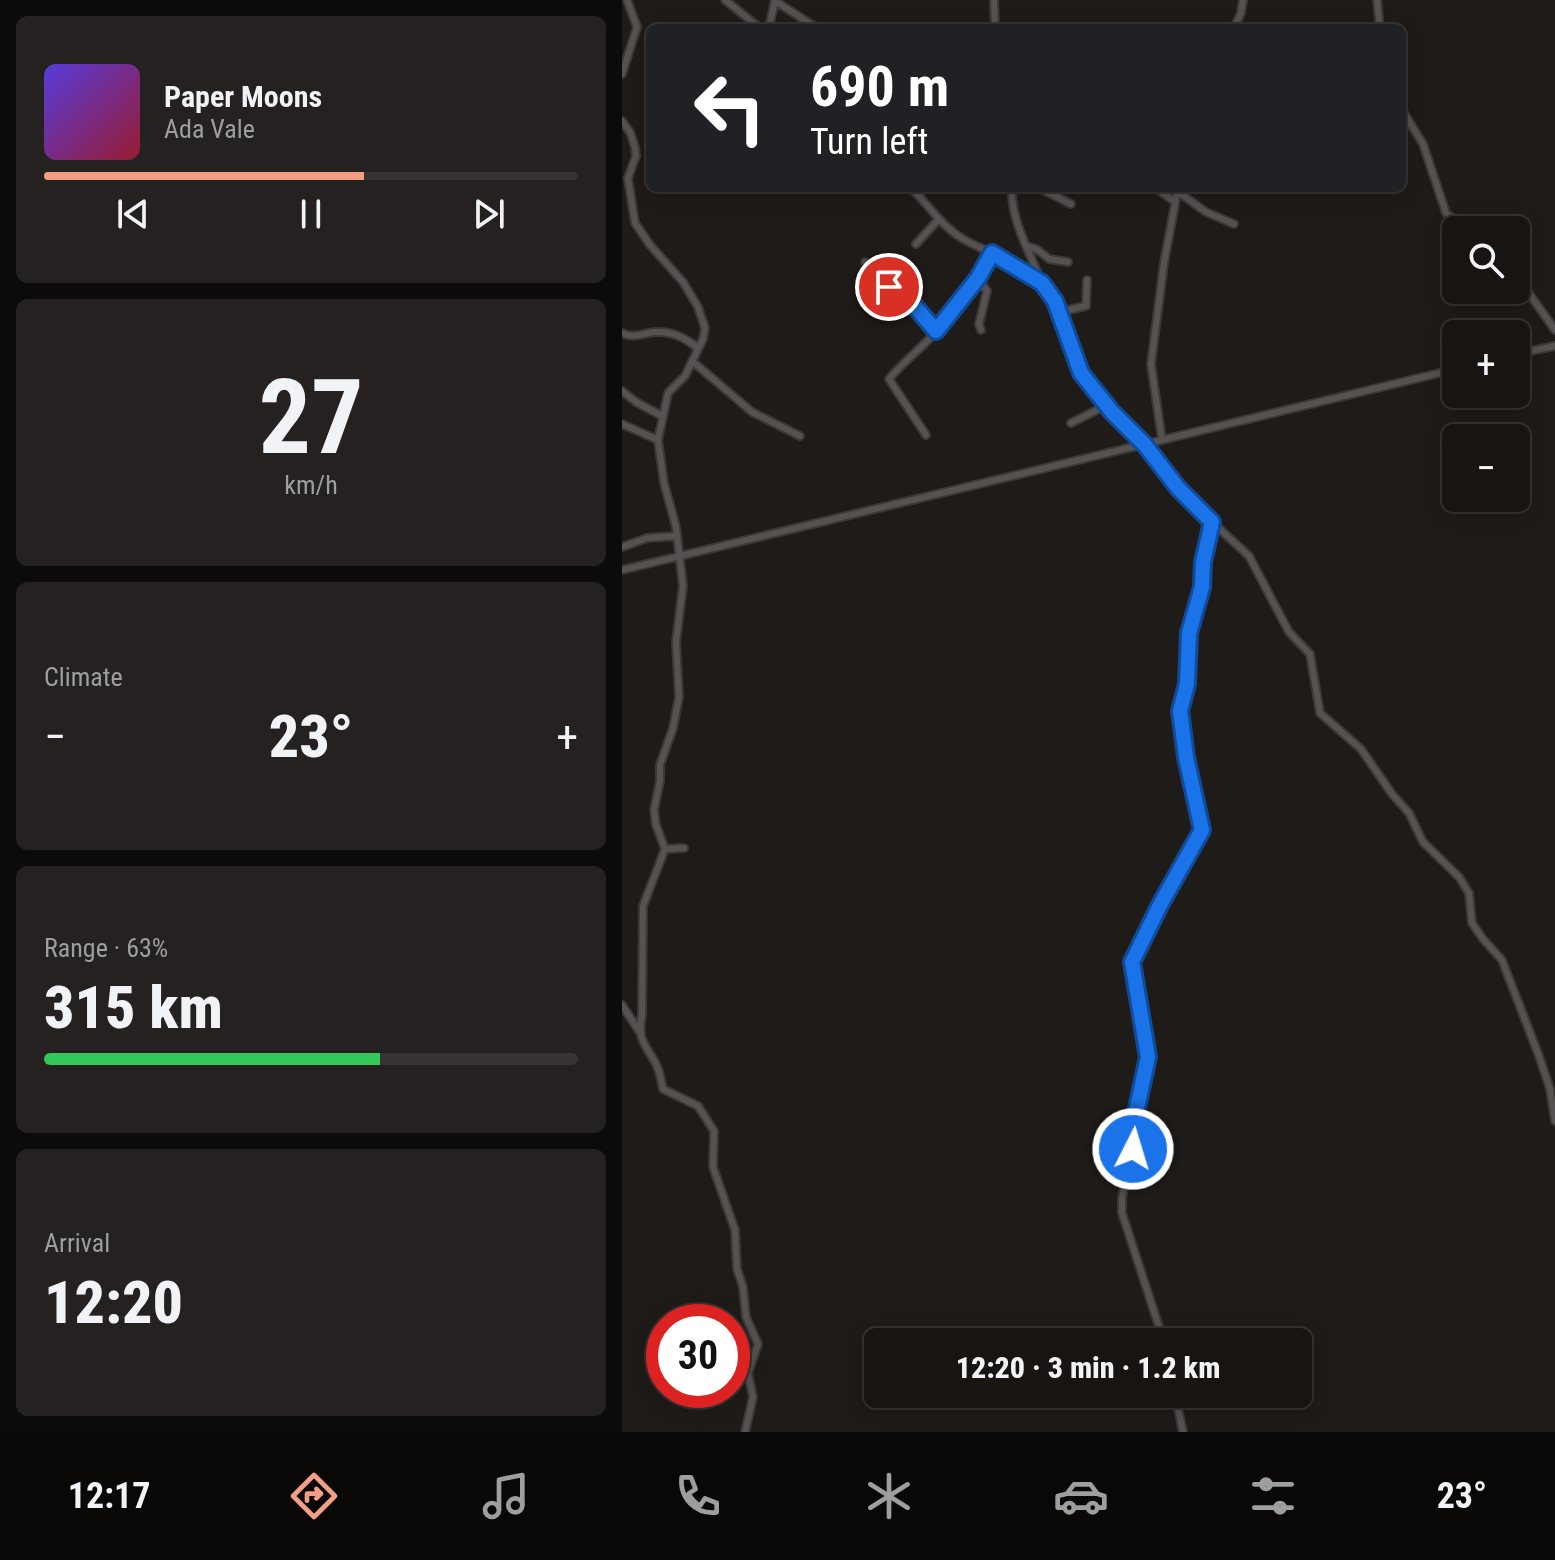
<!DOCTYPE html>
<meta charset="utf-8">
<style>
body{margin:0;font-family:"Roboto Condensed",sans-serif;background:#242120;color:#f1f3f6;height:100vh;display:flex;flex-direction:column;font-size:30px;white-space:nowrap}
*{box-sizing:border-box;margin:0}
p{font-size:26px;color:#9e9e9f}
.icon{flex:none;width:44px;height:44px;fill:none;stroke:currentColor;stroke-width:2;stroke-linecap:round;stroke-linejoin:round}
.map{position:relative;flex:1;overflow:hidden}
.panel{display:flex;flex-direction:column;gap:16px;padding:16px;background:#0d0b0a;width:622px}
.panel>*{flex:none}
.guide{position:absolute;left:24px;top:24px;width:760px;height:168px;border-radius:12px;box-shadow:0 4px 20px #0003,0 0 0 2px #363332;background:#202124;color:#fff;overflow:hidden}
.tools{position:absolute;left:820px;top:216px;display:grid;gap:16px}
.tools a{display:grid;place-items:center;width:88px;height:88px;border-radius:12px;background:#171412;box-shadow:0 4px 20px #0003,0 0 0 2px #363332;font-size:40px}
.speed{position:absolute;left:24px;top:1304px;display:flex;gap:16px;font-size:40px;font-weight:700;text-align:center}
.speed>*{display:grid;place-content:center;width:104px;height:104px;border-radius:50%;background:#171412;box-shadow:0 4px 20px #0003,0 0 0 2px #363332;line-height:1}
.speed .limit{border:12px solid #d22;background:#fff;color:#111}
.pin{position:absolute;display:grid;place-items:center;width:68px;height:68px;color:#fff;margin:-34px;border:4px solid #fff;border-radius:50%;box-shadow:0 2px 8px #0007}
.me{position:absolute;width:88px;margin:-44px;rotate:5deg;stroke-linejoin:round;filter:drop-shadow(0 0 6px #0008)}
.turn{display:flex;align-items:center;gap:28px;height:168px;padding:0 32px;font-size:36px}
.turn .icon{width:104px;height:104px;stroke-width:2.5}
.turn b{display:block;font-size:56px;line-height:68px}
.big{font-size:60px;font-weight:800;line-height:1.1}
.panel .widget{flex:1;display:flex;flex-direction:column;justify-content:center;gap:12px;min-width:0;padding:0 28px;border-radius:12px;background:#242120}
.panel .dial{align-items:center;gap:0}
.dial b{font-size:104px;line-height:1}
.song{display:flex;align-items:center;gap:24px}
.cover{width:96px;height:96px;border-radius:12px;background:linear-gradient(135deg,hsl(250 70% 55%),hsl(350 70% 35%))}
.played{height:8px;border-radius:4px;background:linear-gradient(90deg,#f39f83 60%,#363332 60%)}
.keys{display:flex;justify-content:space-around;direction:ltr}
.heat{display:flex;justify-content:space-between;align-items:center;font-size:44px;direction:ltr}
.charge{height:12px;border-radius:6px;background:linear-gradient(90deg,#34c759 63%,#363332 0)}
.trip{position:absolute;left:242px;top:1328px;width:448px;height:80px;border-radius:12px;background:#171412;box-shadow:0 4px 20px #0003,0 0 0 2px #363332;font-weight:800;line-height:80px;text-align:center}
.tabs{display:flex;height:128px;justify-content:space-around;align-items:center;background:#090807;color:#9e9e9f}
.tabs .icon{width:56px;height:56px}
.tabs .active{color:#f39f83}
.tabs b{font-size:36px;color:#f1f3f6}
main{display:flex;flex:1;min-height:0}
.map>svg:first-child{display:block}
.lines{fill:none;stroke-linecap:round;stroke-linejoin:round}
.street-casing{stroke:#3c3936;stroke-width:10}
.street{stroke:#555251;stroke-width:6}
.route-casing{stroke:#114b97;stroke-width:20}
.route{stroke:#1a73e8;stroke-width:14}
</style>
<main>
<section class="panel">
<div class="widget">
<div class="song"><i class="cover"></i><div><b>Paper Moons</b><p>Ada Vale</p></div></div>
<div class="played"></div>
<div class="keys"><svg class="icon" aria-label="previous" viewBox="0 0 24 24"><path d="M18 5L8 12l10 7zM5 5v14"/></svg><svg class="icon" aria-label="pause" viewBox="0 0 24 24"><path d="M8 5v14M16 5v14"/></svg><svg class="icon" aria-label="next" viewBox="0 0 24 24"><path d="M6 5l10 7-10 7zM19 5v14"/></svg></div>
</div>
<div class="widget dial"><b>27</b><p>km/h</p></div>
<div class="widget"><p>Climate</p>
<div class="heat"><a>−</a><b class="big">23°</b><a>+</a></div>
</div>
<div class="widget"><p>Range · 63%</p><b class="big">315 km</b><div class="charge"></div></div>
<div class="widget"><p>Arrival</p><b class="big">12:20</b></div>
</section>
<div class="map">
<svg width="933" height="1432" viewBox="0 0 933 1432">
<rect width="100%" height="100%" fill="#1f1b18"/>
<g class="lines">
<defs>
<path id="street" d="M103,0L138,28
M372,0L373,28
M755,0L758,28
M153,1L195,28
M147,28L153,0
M612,28L619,13L621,0
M0,74L15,27L5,0
M780,110L801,144L824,213L845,230
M0,121L8,132L13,147L14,156L6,178L13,223L28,245L61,282L76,307L83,328L81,339L63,376L46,393L36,440L42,483L54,527L61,586L54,642L57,697L51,728L38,765V781L32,810L34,825L43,849L62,848
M289,188C307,205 319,226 341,239C366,253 398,263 420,283C443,303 441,341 455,366C472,397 501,418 522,445C534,459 543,474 556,488C567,500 580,509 590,522L581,562L580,587L567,633L565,684L558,711L564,757L580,830L538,905L510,962L526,1057L513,1117V1133L500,1198V1213L542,1342
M390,188C388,219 409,255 420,283
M417,188L449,204
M534,188L553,202
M555,191L584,212L612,224
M294,244L317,219
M405,246L416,250L427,259L446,262
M243,262L283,302L290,303L314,331
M894,275L933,330
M356,278L365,291L357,324L359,330
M437,312L464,306L465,280
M0,333C12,339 21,333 33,332C51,331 63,338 76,348
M894,354L933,346
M70,361L130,412L178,436
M0,391L14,402L40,416
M449,423L485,405
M0,424L36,440
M304,435L267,379C278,365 294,353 307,339C331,313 353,284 370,253
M540,440L529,364L542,263L556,188
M590,522L627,556L667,632L688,654L698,713L739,749L770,794L787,813L801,842L837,877L847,893L850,923L861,939L880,960L917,1056L928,1089L933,1121
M0,547L25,538L55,536
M0,570L834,369
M43,849L21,906L20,1015C15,1041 23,1043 34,1064C38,1071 39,1081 41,1089L76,1106L92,1131L91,1167L113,1230L115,1269L121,1287L124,1317L136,1344L126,1373L131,1397L123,1432
M0,1005L17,1031
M553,1394L561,1432"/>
</defs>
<use href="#street" class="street-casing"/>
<use href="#street" class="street"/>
</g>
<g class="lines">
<defs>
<path id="route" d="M267,287L283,302L290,303L314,331L356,278L370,253L420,283L433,301L459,373L490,412L523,445L556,488L590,522L581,562L580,587L567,633L565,684L558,711L564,757L580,830L538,905L510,962L526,1057L513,1117L511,1149"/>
</defs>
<use href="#route" class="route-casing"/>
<use href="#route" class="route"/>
</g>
</svg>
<div class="tools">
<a><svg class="icon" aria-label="search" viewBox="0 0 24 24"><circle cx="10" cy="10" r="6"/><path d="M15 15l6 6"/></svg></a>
<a>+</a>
<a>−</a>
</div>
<div class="speed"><div class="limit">30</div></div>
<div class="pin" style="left:267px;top:287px;background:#d93025"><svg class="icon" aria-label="arrive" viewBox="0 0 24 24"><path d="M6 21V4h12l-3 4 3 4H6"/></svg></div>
<svg class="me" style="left:511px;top:1149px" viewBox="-20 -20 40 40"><circle r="17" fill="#1a73e8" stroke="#fff" stroke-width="3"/><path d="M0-11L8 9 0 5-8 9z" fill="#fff"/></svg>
<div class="trip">12:20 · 3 min · 1.2 km</div>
<div class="guide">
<div class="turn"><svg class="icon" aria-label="left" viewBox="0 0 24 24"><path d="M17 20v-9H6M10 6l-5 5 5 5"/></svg><div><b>690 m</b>Turn left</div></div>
</div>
</div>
</main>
<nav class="tabs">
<b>12:17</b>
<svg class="icon active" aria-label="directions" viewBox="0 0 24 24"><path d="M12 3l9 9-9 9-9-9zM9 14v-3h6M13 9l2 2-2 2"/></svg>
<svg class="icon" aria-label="music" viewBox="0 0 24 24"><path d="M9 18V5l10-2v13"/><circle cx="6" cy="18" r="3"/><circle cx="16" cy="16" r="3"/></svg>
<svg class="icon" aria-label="phone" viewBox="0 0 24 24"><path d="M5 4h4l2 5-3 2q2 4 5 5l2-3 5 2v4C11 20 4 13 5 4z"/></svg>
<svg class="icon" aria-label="climate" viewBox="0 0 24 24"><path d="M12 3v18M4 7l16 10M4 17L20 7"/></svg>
<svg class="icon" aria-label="car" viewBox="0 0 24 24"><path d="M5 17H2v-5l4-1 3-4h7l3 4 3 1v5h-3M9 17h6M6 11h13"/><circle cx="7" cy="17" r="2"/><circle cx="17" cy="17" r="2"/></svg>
<svg class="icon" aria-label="filters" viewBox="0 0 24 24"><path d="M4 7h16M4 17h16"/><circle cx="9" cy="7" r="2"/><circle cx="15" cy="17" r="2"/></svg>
<b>23°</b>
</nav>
